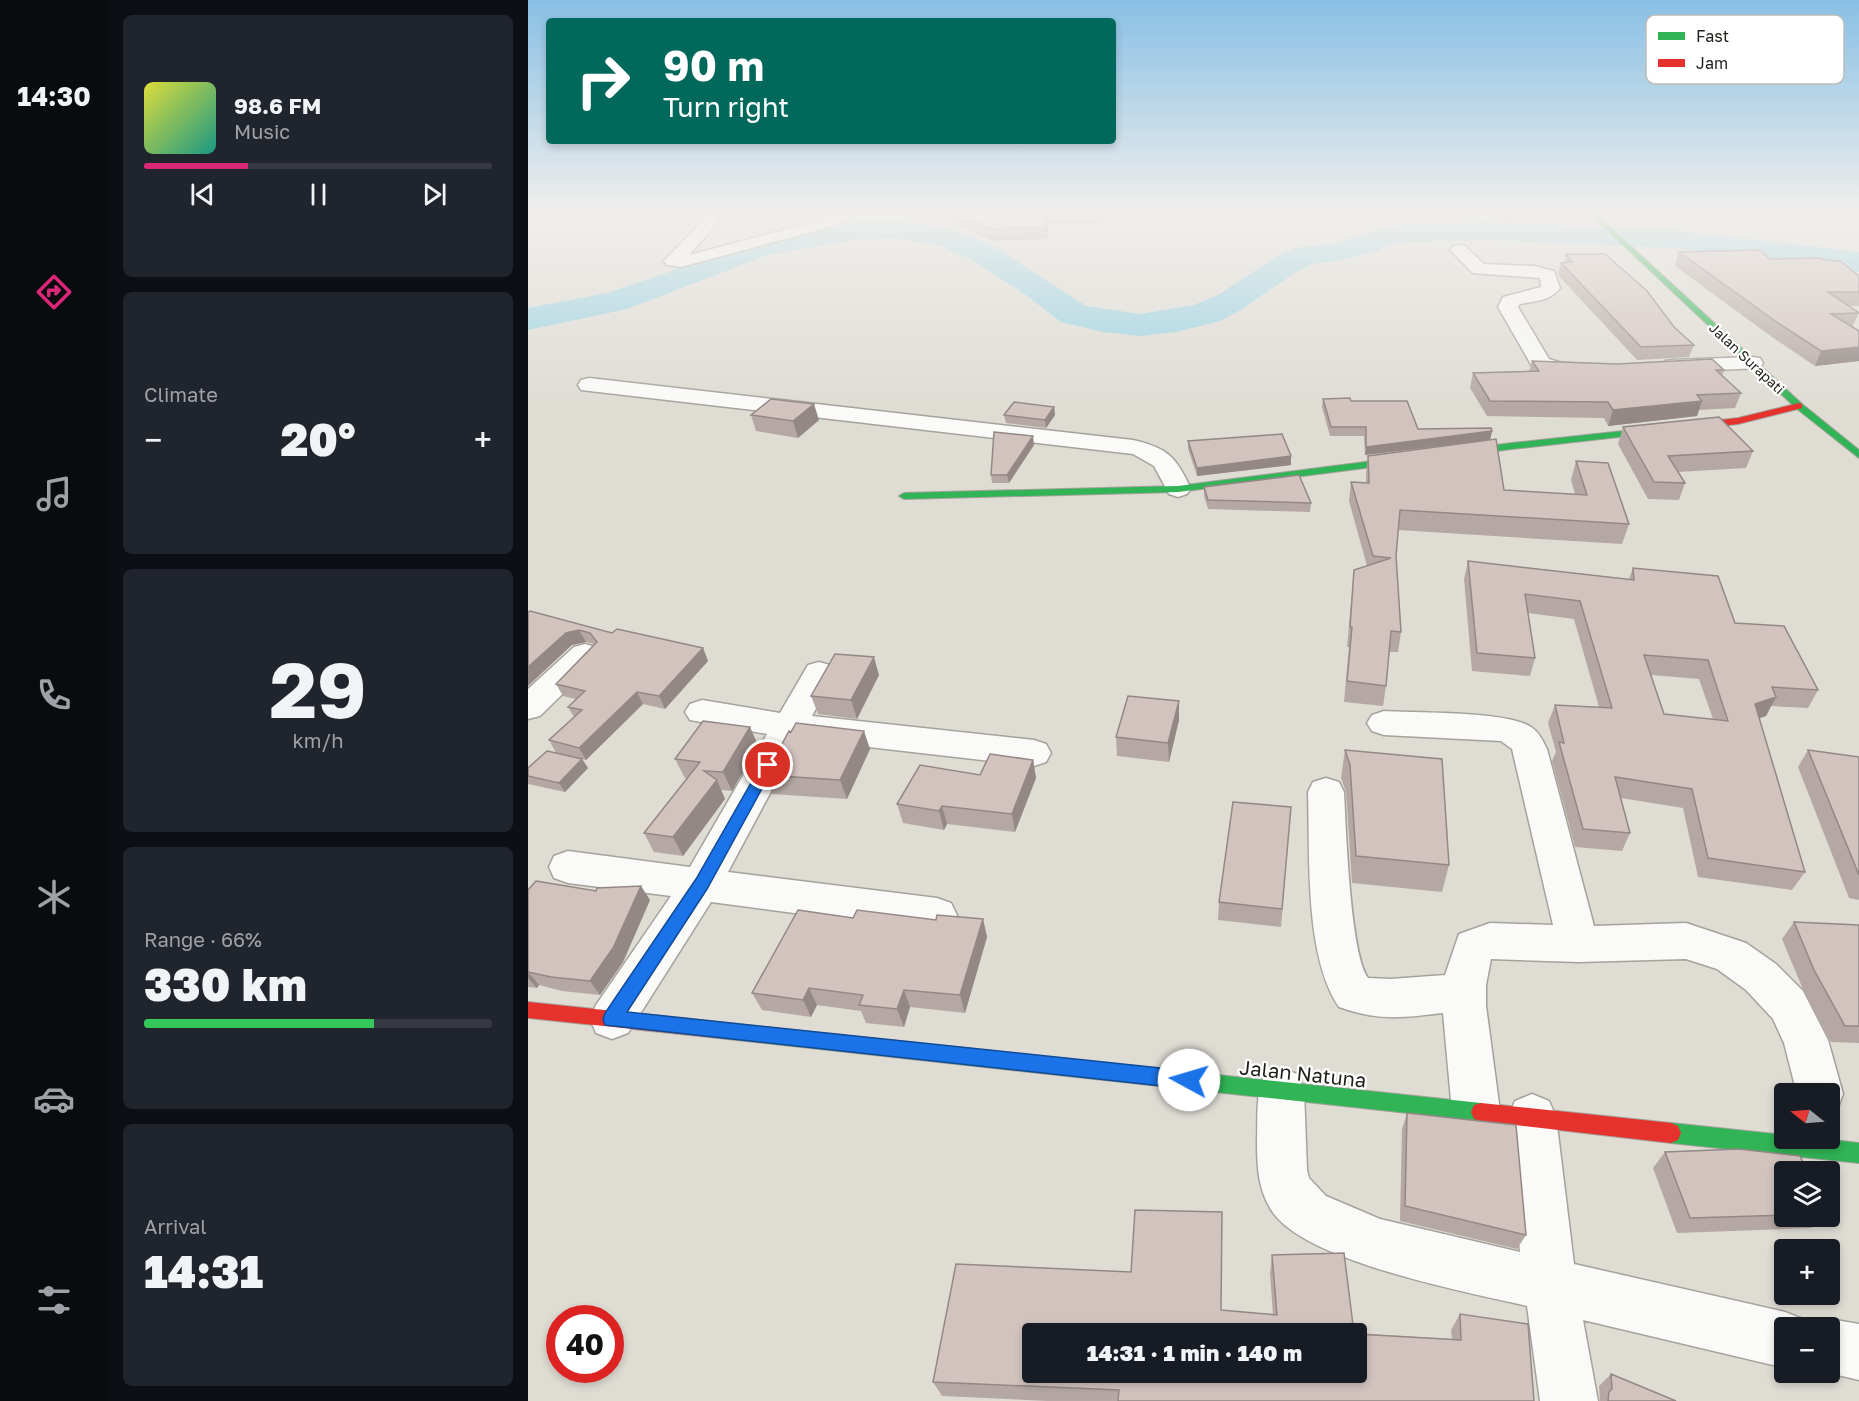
<!DOCTYPE html>
<meta charset="utf-8">
<style>
body{margin:0;font-family:"Golos Text",sans-serif;background:#20242c;color:#f1f3f6;height:100vh;display:flex;flex-direction:column;font-size:22px;white-space:nowrap}
*{box-sizing:border-box;margin:0}
p{font-size:20px;color:#9ea1a6}
.icon{flex:none;width:33px;height:33px;fill:none;stroke:currentColor;stroke-width:2;stroke-linecap:round;stroke-linejoin:round}
.map{position:relative;flex:1;overflow:hidden}
.sheet{display:flex;flex-direction:column;gap:15px;padding:15px;background:#0d0f14;width:420px}
.sheet>*{flex:none}
.top-card{position:absolute;left:18px;top:18px;width:570px;height:126px;border-radius:6px;box-shadow:0 3px 9px #0003;background:#00695c;color:#fff;overflow:hidden}
.needle{width:39px;rotate:287deg}
.fabs{position:absolute;left:1246px;top:1083px;display:grid;gap:12px}
.fabs a{display:grid;place-items:center;width:66px;height:66px;border-radius:6px;background:#171b24;box-shadow:0 3px 9px #0003;font-size:30px}
.speed{position:absolute;left:18px;top:1305px;display:flex;gap:12px;font-size:30px;font-weight:700;text-align:center}
.speed>*{display:grid;place-content:center;width:78px;height:78px;border-radius:50%;background:#171b24;box-shadow:0 3px 9px #0003;line-height:1}
.speed .limit{border:9px solid #d22;background:#fff;color:#111}
.pin{position:absolute;display:grid;place-items:center;width:51px;height:51px;color:#fff;margin:-26px;border:3px solid #fff;border-radius:50%;box-shadow:0 2px 6px #0007}
.me{position:absolute;width:66px;margin:-33px;rotate:276deg;stroke-linejoin:round;filter:drop-shadow(0 0 4px #0008)}
.turn{display:flex;align-items:center;gap:21px;height:126px;padding:0 18px;font-size:27px}
.turn .icon{width:78px;height:78px;stroke-width:2.5}
.turn b{display:block;font-size:42px;line-height:51px}
.big{font-size:45px;font-weight:800;line-height:1.1}
.sheet .card{flex:1;display:flex;flex-direction:column;justify-content:center;gap:9px;min-width:0;padding:0 21px;border-radius:9px;background:#20242c}
.sheet .dial{align-items:center;gap:0}
.dial b{font-size:78px;line-height:1}
.song{display:flex;align-items:center;gap:18px}
.cover{width:72px;height:72px;border-radius:9px;background:linear-gradient(135deg,hsl(60 70% 55%),hsl(170 70% 35%))}
.played{height:6px;border-radius:3px;background:linear-gradient(90deg,#db2777 30%,#363941 30%)}
.keys{display:flex;justify-content:space-around;direction:ltr}
.heat{display:flex;justify-content:space-between;align-items:center;font-size:33px;direction:ltr}
.charge{height:9px;border-radius:4px;background:linear-gradient(90deg,#34c759 66%,#363941 0)}
.trip{position:absolute;left:494px;top:1323px;width:345px;height:60px;border-radius:6px;background:#171b24;box-shadow:0 3px 9px #0003;font-weight:800;line-height:60px;text-align:center}
main{display:flex;flex:1;min-height:0}
.tab-bar{display:flex;flex-direction:column;width:108px;justify-content:space-around;align-items:center;background:#090b0e;color:#9ea1a6}
.tab-bar .icon{width:42px;height:42px}
.tab-bar .active{color:#db2777}
.tab-bar b{font-size:27px;color:#f1f3f6}
.map>svg:first-child{display:block}
.lines{fill:none;stroke-linecap:round;stroke-linejoin:round}
.river{fill:#98d2e1;fill-rule:evenodd}
.street-casing{stroke:#a4a29b;stroke-width:3}
.fast-casing{stroke:#a4a29b;stroke-width:2}
.jam-casing{stroke:#a4a29b;stroke-width:2}
.street{fill:#fafaf9;fill-rule:evenodd}
.fast{fill:#30b455;fill-rule:evenodd}
.jam{fill:#e5322d;fill-rule:evenodd}
.wall{fill:#b5a8a4;fill-rule:evenodd}
.shaded-wall{fill:#938886}
.building{fill:#d2c3bf;stroke:#938886;stroke-width:1.5;fill-rule:evenodd}
.route{fill:#1a73e8;stroke:#114b97;stroke-width:1.5}
.labels{text-anchor:middle;dominant-baseline:central;stroke-width:4.5;stroke-linejoin:round;paint-order:stroke}
.far-street-label{font-size:14px;fill:#211f1a;stroke:#fff}
.near-street-label{font-size:20px;fill:#211f1a;stroke:#fff}
.key{fill:#fff;stroke:#bcbcba;stroke-width:1.5}
.key-label{font-size:16px;fill:#211f1a}
</style>
<main>
<nav class="tab-bar">
<b>14:30</b>
<svg class="icon active" aria-label="directions" viewBox="0 0 24 24"><path d="M12 3l9 9-9 9-9-9zM9 14v-3h6M13 9l2 2-2 2"/></svg>
<svg class="icon" aria-label="music" viewBox="0 0 24 24"><path d="M9 18V5l10-2v13"/><circle cx="6" cy="18" r="3"/><circle cx="16" cy="16" r="3"/></svg>
<svg class="icon" aria-label="phone" viewBox="0 0 24 24"><path d="M5 4h4l2 5-3 2q2 4 5 5l2-3 5 2v4C11 20 4 13 5 4z"/></svg>
<svg class="icon" aria-label="climate" viewBox="0 0 24 24"><path d="M12 3v18M4 7l16 10M4 17L20 7"/></svg>
<svg class="icon" aria-label="car" viewBox="0 0 24 24"><path d="M5 17H2v-5l4-1 3-4h7l3 4 3 1v5h-3M9 17h6M6 11h13"/><circle cx="7" cy="17" r="2"/><circle cx="17" cy="17" r="2"/></svg>
<svg class="icon" aria-label="filters" viewBox="0 0 24 24"><path d="M4 7h16M4 17h16"/><circle cx="9" cy="7" r="2"/><circle cx="15" cy="17" r="2"/></svg>
</nav>
<section class="sheet">
<div class="card">
<div class="song"><i class="cover"></i><div><b>98.6 FM</b><p>Music</p></div></div>
<div class="played"></div>
<div class="keys"><svg class="icon" aria-label="previous" viewBox="0 0 24 24"><path d="M18 5L8 12l10 7zM5 5v14"/></svg><svg class="icon" aria-label="pause" viewBox="0 0 24 24"><path d="M8 5v14M16 5v14"/></svg><svg class="icon" aria-label="next" viewBox="0 0 24 24"><path d="M6 5l10 7-10 7zM19 5v14"/></svg></div>
</div>
<div class="card"><p>Climate</p>
<div class="heat"><a>−</a><b class="big">20°</b><a>+</a></div>
</div>
<div class="card dial"><b>29</b><p>km/h</p></div>
<div class="card"><p>Range · 66%</p><b class="big">330 km</b><div class="charge"></div></div>
<div class="card"><p>Arrival</p><b class="big">14:31</b></div>
</section>
<div class="map">
<svg width="1331" height="1401" viewBox="0 0 1331 1401">
<rect width="100%" height="100%" fill="#dfdcd4"/>
<g class="lines">
<path class="river" d="M365,220L428,230L465,246L558,306L612,314L666,305L690,295L746,258L767,248L809,243L856,227L884,224L955,222L1146,230L1331,252V272L1146,248L955,240L884,242L863,244L848,252L809,261L785,264L768,272L714,309L692,321L648,332L612,336L575,332L533,322L495,293L443,260L410,245L365,238L333,239L240,255L99,309L0,330V308L79,293L141,272L192,250L235,238L333,221Z"/>
<defs>
<path id="street" d="M307,212H323C322,223 315,223 306,226L153,267L139,265L136,261L178,217L184,215L192,220L161,255L294,220L306,215Z
M931,245L937,246L956,264L1006,266L1026,271L1032,288C1023,301 1007,301 992,304L990,307L1021,359L1034,363L1063,364L1066,369L1063,374L1032,375L1005,368L970,307L975,297L1013,287L1012,278L945,273L922,250L925,246Z
M1224,357L1232,358L1235,363L1232,368L1145,372L1137,371L1134,366L1137,361L1145,360Z
M61,378L605,440C640,448 648,457 663,489L659,494L650,497L641,494L626,466L605,454L53,390L50,385L53,380Z
M57,644L68,647L73,654L68,661L12,716L0,719V689L46,647Z
M291,662L302,665L307,673L284,716L506,740L518,744L523,753L518,762L506,766L271,739L200,872L409,898L423,903L429,915L423,927L409,932L183,902L100,1033L84,1039L68,1033L62,1019L68,1005L143,896L40,883L26,878L21,867L26,856L40,851L162,867L239,734L162,720L157,712L162,704L174,700L252,713L280,665Z
M856,711C888,713 980,711 1003,727C1011,732 1015,741 1019,749L1066,926L1158,923L1218,943L1248,964L1275,991L1300,1040L1315,1094L1309,1110L1302,1113V1094H1269L1256,1043L1245,1019L1218,990L1189,969L1158,959L1050,962L963,959L958,985V1006L972,1111L965,1127L948,1134L931,1127L924,1111L915,1013C874,1018 850,1021 811,1007C776,956 782,853 780,792L785,782L798,778L811,782L816,792C818,828 822,953 840,978L863,979L917,975L931,934L962,923L1025,925L984,749L973,741L856,735L844,731L839,723L844,715Z
M753,1068L769,1074L776,1090L779,1170L781,1178L798,1196L852,1219L992,1252L980,1117L987,1101L1004,1094L1021,1101L1028,1117L1046,1264L1257,1312L1277,1320L1279,1328H1257V1368L1055,1320L1070,1401H1012L999,1306C940,1292 771,1261 742,1208C730,1188 729,1165 729,1142C730,1118 727,1096 737,1074Z
M1302,1319L1331,1324V1380L1297,1372H1302V1328H1282Z"/>
<path id="fast" d="M1060,212H1066L1274,404L1331,450V458L1268,408Z
M1132,427L1137,430L1135,432L984,449L650,492L376,499L371,496L376,493L650,486L984,443Z
M190,1022L953,1103L960,1105L963,1112L960,1119L953,1121L190,1038L184,1036L181,1030L184,1024Z
M1143,1123L1257,1135V1138H1288L1331,1143V1163L1143,1143L1136,1140L1133,1133L1136,1126Z"/>
<path id="jam" d="M1271,403L1274,404V408L1210,424L1132,433L1127,430L1132,427L1210,418Z
M0,1002L190,1022L196,1024L199,1030L196,1036L190,1038L0,1018Z
M953,1103L1143,1123L1150,1126L1153,1133L1150,1140L1143,1143L953,1121L946,1119L943,1112L946,1105Z"/>
</defs>
<use href="#street" class="street-casing"/>
<use href="#fast" class="fast-casing"/>
<use href="#jam" class="jam-casing"/>
<use href="#street" class="street"/>
<use href="#fast" class="fast"/>
<use href="#jam" class="jam"/>
</g>
<path class="wall" d="M414,212H576L573,225H520L519,239L465,241L416,219Z
M964,212H1012L1010,221H972Z
M1151,252L1242,259L1296,260L1331,276V306H1321L1331,313L1324,327L1331,331V361L1287,366L1244,337L1147,266Z
M1038,254L1146,327L1166,345L1161,357L1109,360L1030,275L1033,263H1036Z
M1004,361L1196,370L1194,376L1213,393L1207,408L1171,410L1169,416L1080,426L1076,418L959,416L942,388L945,373L1001,371Z
M795,399L890,429L964,431L962,440L837,455L836,436H802L794,407Z
M526,407L527,415L518,428L478,423L476,415Z
M223,415L291,420L270,438L228,431Z
M1095,427L1225,451L1218,468L1150,472L1157,483L1151,500L1120,499L1090,444Z
M660,441L763,465L669,476L660,449Z
M506,445L481,483H464L463,475Z
M840,456L976,490L1047,494L1043,480L1048,461L1101,524L1094,544L870,530L868,556L873,632L870,652H861L858,686L855,706L816,702L821,647H819L826,570L839,566L821,501L823,482L838,483V475Z
M676,487L783,503L782,512L680,509L676,496Z
M940,561L1101,579L1105,568L1207,623L1290,690L1280,708L1243,706L1238,716L1231,718L1277,872L1264,890L1170,877L1155,808L1093,798L1102,833L1094,851L1047,847L1024,761L1028,752L1020,723L1027,705L1071,707L1046,619L1000,613L1007,658L1002,676L944,671L936,579ZM1123,675L1171,679L1185,719L1136,714Z
M0,612L84,633L175,648L180,661L137,709L115,704L58,760L54,759L60,768L37,792L0,784V768L28,753L21,740L46,717L40,707L48,699L35,696L28,684L66,644L58,642L44,645Z
M351,675L329,719L290,714L283,696Z
M651,701V720L641,762L589,756L588,737Z
M230,745L204,791L193,790L197,799L155,856L126,852L116,833L160,778H157L147,759Z
M342,749L319,799L244,794L237,775Z
M817,750L921,865L914,892L824,883L818,792L813,778Z
M1280,750L1331,757V900L1321,898L1270,767Z
M505,760L508,778L487,832L419,824L416,830L375,823L369,804L452,775Z
M763,807L753,927L690,920L691,902Z
M0,890L122,900L95,962L72,995L34,991L11,985L9,988L0,987Z
M325,918L408,920L455,919L459,937L437,1013L382,1007L376,1027L338,1023L333,1011L289,1005L283,1017L234,1010L224,993Z
M1266,922L1331,925V1043L1303,1042L1274,987L1254,939Z
M879,1113L998,1235L989,1249L872,1221L874,1129Z
M1137,1152L1257,1172V1216H1295L1283,1228L1149,1233L1125,1168Z
M744,1255L826,1333L924,1339L923,1330L932,1314L1006,1401H519L414,1396L405,1382L693,1310L745,1315L742,1273Z
M1083,1374L1148,1401H1071L1072,1400L1071,1386Z"/>
<path class="shaded-wall" d="M573,212H576L573,225Z
M519,214L520,225L519,239L518,227Z
M1331,347V361L1287,366L1293,351Z
M1174,401L1169,416L1080,426L1085,410Z
M286,404L291,420L270,438L265,421Z
M526,407L527,415L518,428L517,420Z
M964,431L962,440L837,455L838,447Z
M505,436L506,445L481,483L479,475Z
M763,456V465L669,476V468Z
M51,630L58,642L44,645L0,686V667L38,633Z
M175,648L180,661L137,709L131,696Z
M346,657L351,675L329,719L323,700Z
M109,692L115,704L58,760L51,748Z
M1248,697L1238,716L1218,723L1227,704Z
M651,701V720L641,762L640,743Z
M222,727L230,745L204,791L195,772Z
M336,731L342,749L319,799L312,780Z
M54,759L60,768L37,792L31,783Z
M505,760L508,778L487,832L484,814Z
M189,780L197,799L155,856L145,837Z
M414,806L419,824L416,830L411,811Z
M113,886L122,900L95,962L72,995L62,981Z
M455,919L459,937L437,1013L432,995Z
M0,972L11,985L9,988L0,978Z
M281,988L289,1005L283,1017L275,1000Z
M376,990L382,1007L376,1027L369,1009Z"/>
<path class="building" d="M423,212H573V213L519,214L518,227L464,229Z
M1231,250L1242,259L1293,258L1296,260L1312,261L1331,276V292H1300L1331,313L1303,314L1331,331V347L1293,351L1250,323L1151,252Z
M1038,254H1077L1119,291L1146,327L1166,345L1113,347L1033,263L1044,262Z
M1184,359L1196,370H1188L1213,393L1169,395L1174,401L1085,410L1080,402L962,401L945,373L1011,371L1004,361L1089,364Z
M822,398L823,401H879L890,429L963,428L964,431L838,447V427H803L795,399Z
M243,399L286,404L265,421L223,415Z
M486,402L526,407L517,420L476,415Z
M1191,417L1225,451L1140,456L1157,483L1126,482L1095,427Z
M466,432L505,436L479,475H463Z
M754,434L763,456L669,468L660,441Z
M968,439L976,490L1059,495L1048,461L1080,463L1101,524L872,510L868,556L873,632L863,631L858,686L819,681L824,627H822L826,570L863,558L845,556L823,482L841,483L840,456Z
M771,475L783,503L680,500L676,487Z
M940,561L1106,580L1105,568L1190,576L1207,623L1256,626L1290,690L1244,687L1248,697L1227,704L1277,872L1180,858L1164,789L1087,777L1102,833L1055,829L1031,742L1036,743L1027,705L1084,708L1052,601L997,594L1007,658L949,653ZM1116,655L1180,660L1200,721L1136,714Z
M2,611L84,633L89,629L175,648L131,696L109,692L51,748L21,740L54,710L40,707L57,691L28,684L69,642L62,633L51,630L38,633L0,667V612Z
M307,654L346,657L323,700L283,696Z
M600,696L651,701L640,743L588,737Z
M175,721L222,727L195,772L176,771L189,780L145,837L116,833L172,762L147,759Z
M268,723L336,731L312,780L237,775L261,731L263,732Z
M817,750L914,759L921,865L828,856L822,765Z
M1280,750L1331,757V875Z
M19,751L54,759L31,783L0,776V768Z
M462,754L505,760L484,814L414,806L411,811L369,804L392,765L452,775Z
M705,802L763,807L754,909L691,902Z
M8,881L68,891L69,888L113,886L85,948L62,981L23,977L0,972V890Z
M270,910L325,918L329,910L408,920L409,915L455,919L432,995L376,990L369,1009L331,1005L335,995L281,988L275,1000L224,993Z
M1266,922L1331,925V1026H1317L1286,970Z
M879,1113L988,1125L998,1235L877,1206Z
M1211,1149L1272,1156L1279,1172H1257V1215L1162,1218L1137,1152Z
M607,1210L694,1212L693,1310L749,1315L744,1255L816,1253L826,1333L827,1334H504V1372H828V1334L933,1340L932,1314L1000,1324L1006,1401H590L591,1390L405,1382L428,1264L603,1272Z
M1083,1374L1148,1401H1080L1081,1392L1084,1389Z"/>
<linearGradient id="sky" x2="0" y2="1"><stop stop-color="#88c0e5"/><stop offset="0.52" stop-color="#f1efec"/><stop offset="1" stop-color="#f1efec" stop-opacity="0"/></linearGradient>
<rect width="1331" height="408" fill="url(#sky)"/>
<path class="route" d="M240,760L247,765L179,889L99,1012L661,1071L668,1074L671,1080L668,1087L661,1089L77,1025L75,1019L77,1013L168,879L235,762Z"/>
<g class="labels">
<g class="far-street-label">
<text transform="translate(1219 358) rotate(43)">Jalan Surapati</text>
</g>
<g class="near-street-label">
<text transform="translate(775 1073) rotate(6)">Jalan Natuna</text>
</g>
</g>
<rect x="1118" y="15" width="198" height="69" rx="9" class="key"/>
<rect x="1130" y="32" width="27" height="8" fill="#30b455"/>
<rect x="1130" y="59" width="27" height="8" fill="#e5322d"/>
<g class="key-label">
<text x="1168" y="42">Fast</text>
<text x="1168" y="69">Jam</text>
</g>
</svg>
<div class="fabs">
<a><svg class="needle" viewBox="-14 -14 28 28"><path d="M0-13l5 13h-10z" fill="#e53935"/><path d="M0 13l5-13h-10z" fill="#9ea1a6"/></svg></a>
<a><svg class="icon" aria-label="layers" viewBox="0 0 24 24"><path d="M12 4l9 5-9 5-9-5zM3 14l9 5 9-5"/></svg></a>
<a>+</a>
<a>−</a>
</div>
<div class="speed"><div class="limit">40</div></div>
<div class="pin" style="left:240px;top:765px;background:#d93025"><svg class="icon" aria-label="arrive" viewBox="0 0 24 24"><path d="M6 21V4h12l-3 4 3 4H6"/></svg></div>
<svg class="me" style="left:661px;top:1080px" viewBox="-20 -20 40 40"><circle r="19" fill="#fff"/><path d="M0-13L10 11 0 6-10 11z" fill="#1a73e8"/></svg>
<div class="trip">14:31 · 1 min · 140 m</div>
<div class="top-card">
<div class="turn"><svg class="icon" aria-label="right" viewBox="0 0 24 24"><path d="M7 20v-9h11M14 6l5 5-5 5"/></svg><div><b>90 m</b>Turn right</div></div>
</div>
</div>
</main>
